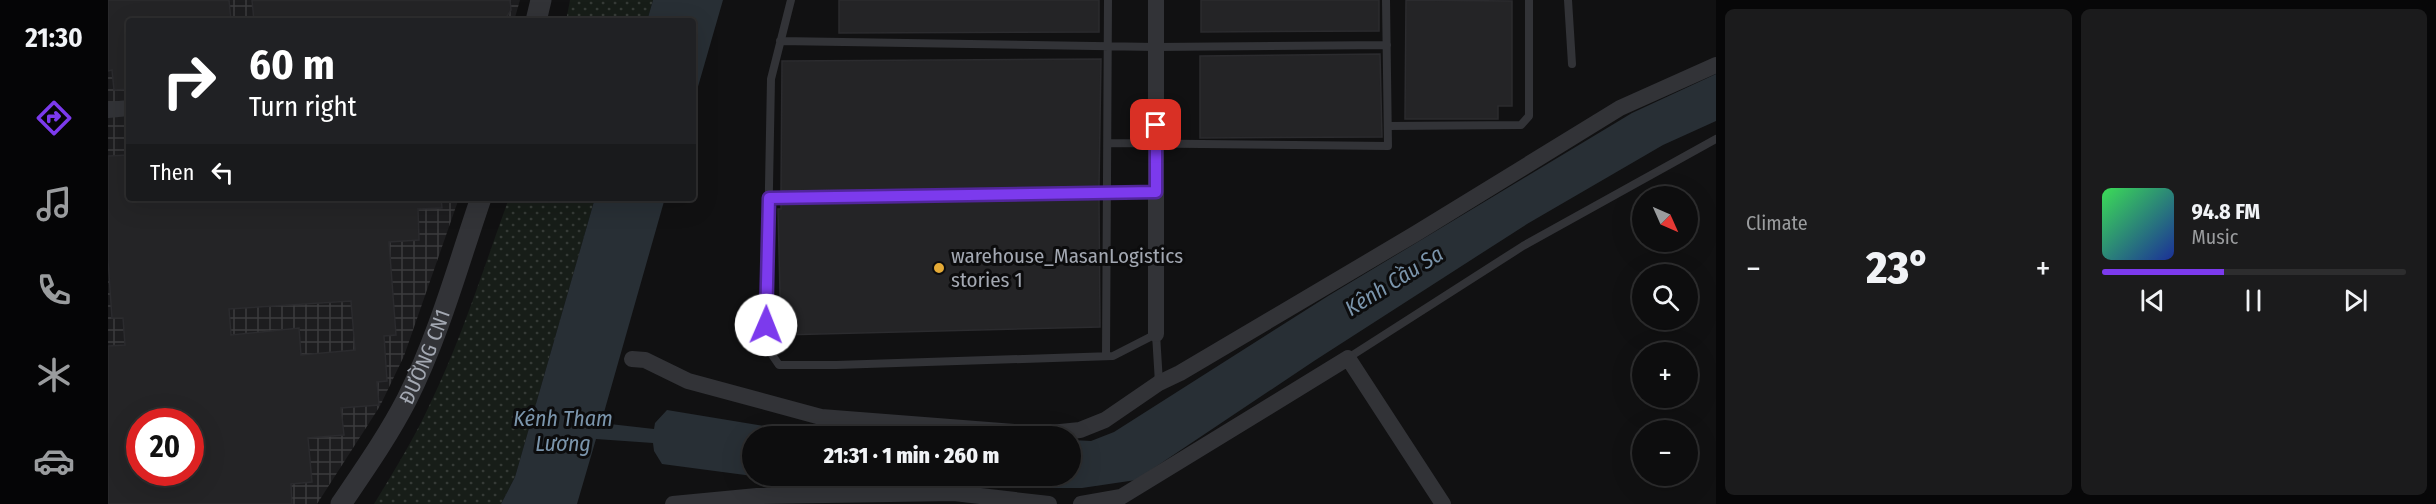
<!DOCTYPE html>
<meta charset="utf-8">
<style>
body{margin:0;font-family:"Fira Sans Condensed",sans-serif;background:#1b1b1c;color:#f1f3f6;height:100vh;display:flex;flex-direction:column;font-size:22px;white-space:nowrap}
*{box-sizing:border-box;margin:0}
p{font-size:20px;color:#9a9c9e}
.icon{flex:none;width:33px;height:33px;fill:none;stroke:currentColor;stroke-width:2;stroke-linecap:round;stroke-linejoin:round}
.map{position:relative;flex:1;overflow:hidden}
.sheet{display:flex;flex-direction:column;gap:9px;padding:9px;background:#070708;width:720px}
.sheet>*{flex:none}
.banner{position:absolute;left:18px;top:18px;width:570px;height:183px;border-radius:6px;box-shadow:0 6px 24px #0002,0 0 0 2px #2d2d2e;background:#202124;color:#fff;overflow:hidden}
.needle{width:39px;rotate:135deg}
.fabs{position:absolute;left:1524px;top:186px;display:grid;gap:12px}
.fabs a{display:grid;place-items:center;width:66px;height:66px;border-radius:50%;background:#0d0d0e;box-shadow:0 6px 24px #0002,0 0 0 2px #2d2d2e;font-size:30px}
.speed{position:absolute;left:18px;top:408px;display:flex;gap:12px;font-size:30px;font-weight:700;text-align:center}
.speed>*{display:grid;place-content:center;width:78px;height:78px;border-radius:50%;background:#0d0d0e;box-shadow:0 6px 24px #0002,0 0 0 2px #2d2d2e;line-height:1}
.speed .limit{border:9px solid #d22;background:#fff;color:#111}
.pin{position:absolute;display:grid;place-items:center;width:51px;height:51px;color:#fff;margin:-26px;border-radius:12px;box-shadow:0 3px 9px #0006}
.me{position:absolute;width:66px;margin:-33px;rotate:1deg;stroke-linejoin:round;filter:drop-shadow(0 0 4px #0008)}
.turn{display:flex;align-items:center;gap:21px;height:126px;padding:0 24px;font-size:27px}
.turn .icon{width:78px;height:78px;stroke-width:2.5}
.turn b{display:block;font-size:42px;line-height:51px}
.then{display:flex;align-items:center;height:57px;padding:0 24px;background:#0003;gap:12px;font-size:22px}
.big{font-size:45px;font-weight:800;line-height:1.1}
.sheet .card{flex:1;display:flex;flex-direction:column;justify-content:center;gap:9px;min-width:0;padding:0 21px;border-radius:9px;background:#1b1b1c}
.song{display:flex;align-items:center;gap:18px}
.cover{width:72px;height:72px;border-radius:9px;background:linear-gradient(135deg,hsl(130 70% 55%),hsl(230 70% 35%))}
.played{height:6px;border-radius:3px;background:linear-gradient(90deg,#7c3aed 40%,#2d2d2e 40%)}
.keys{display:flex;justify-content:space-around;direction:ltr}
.heat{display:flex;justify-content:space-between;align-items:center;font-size:33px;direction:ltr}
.sheet .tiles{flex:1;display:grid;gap:9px;grid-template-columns:repeat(2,1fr)}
.trip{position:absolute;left:634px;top:426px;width:339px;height:60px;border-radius:30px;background:#0d0d0e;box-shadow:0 6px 24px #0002,0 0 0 2px #2d2d2e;font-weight:800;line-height:60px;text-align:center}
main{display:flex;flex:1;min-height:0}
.tabs{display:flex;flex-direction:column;width:108px;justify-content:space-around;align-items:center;background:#050506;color:#9a9c9e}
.tabs .icon{width:42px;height:42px}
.tabs .selected{color:#7c3aed}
.tabs b{font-size:27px;color:#f1f3f6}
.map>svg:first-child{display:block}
.industrial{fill:url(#industrial-grid);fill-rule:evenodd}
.grass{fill:url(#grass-dots)}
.water{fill:#282f35}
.building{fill:#242426;stroke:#2b2b2e;stroke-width:1.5;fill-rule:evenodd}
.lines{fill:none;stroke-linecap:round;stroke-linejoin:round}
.service{stroke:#323337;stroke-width:8}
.minor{stroke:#323337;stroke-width:16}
.tertiary{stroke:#323337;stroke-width:21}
.route-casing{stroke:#51269a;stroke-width:15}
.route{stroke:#7c3aed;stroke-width:10}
.poi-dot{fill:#e5aa36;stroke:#0c0c0d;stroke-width:2}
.labels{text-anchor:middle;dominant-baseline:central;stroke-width:6;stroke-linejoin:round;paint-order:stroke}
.poi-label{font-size:21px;fill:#a3a8b2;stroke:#0c0c0d;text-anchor:start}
.street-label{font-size:21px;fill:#a3a8b2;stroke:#0c0c0d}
.water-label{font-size:22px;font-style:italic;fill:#7b95ac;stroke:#0c0c0d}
</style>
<main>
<nav class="tabs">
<b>21:30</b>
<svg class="icon selected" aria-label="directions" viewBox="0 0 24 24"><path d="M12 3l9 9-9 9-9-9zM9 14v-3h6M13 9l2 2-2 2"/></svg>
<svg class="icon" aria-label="music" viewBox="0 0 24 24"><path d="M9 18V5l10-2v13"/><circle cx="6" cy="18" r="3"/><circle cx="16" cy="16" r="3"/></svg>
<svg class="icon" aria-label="phone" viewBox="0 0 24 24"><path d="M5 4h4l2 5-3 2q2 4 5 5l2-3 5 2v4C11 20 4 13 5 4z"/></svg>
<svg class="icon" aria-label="climate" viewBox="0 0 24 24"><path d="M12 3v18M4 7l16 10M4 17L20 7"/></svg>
<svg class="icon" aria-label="car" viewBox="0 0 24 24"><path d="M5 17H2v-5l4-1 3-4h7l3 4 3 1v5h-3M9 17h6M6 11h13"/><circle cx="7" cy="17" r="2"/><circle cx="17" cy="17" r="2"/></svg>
</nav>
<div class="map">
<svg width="1608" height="504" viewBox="0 0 1608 504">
<defs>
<pattern id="industrial-grid" width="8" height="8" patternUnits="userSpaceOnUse" patternTransform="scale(1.5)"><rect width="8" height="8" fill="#1d1d1f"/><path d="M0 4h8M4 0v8" fill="none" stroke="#3b3b3d"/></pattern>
<pattern id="grass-dots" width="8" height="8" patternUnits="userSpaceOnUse" patternTransform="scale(1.5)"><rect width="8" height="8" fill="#171d18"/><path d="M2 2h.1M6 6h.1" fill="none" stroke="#363b37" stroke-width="1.8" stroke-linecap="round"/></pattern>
</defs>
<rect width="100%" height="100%" fill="#111112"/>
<path class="industrial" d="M0,0H412L406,21H21V198H351L296,356L272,406L209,504H0ZM32,422H82V472H32Z"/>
<path class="grass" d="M462,0H545L539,21H458Z
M401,198H487L407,477L393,504H266C286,471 306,439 322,404C354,338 376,267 401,198Z"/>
<path class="water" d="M545,0H615L585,104V21H539Z
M1608,74V121L1555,145L1419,224L1206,361L1028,480L974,488H872L704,484L554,464L546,451L545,443L488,439L469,504H393L407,477L487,198H557L493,423L546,429L547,423L559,410L668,428L806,436H645V476H963V440L983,441L1006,432L1220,296L1524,113Z"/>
<path class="building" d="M0,0H121L123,21H21V89L6,90L4,70L0,71Z
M144,0H402L403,10L396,21H146Z
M731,0H991V32L731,33Z
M1093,0H1271V31L1093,32Z
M1298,0L1404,1V106H1390V119H1297Z
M1272,54L1274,137L1092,138V56Z
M993,59L991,187L673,191L674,61Z
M21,155V198H333L334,208L310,209L311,240L281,242L288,335L276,336L279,381L269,382L271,405L233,408L236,435L200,438L204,482L183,484L184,504H0V346L17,345L15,318H4L0,260V156ZM243,301L247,350L193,355L191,328L123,335L121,309ZM32,422H82V472H32Z
M991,199L992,327L673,335L670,209H673V204Z"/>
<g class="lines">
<path class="service" d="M683,0L663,79L658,346L671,365H728L1005,356L1048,334L1051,383
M1460,0L1464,64
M672,41L1048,47L1279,45
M1280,126L1413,125L1421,116V0
M1000,143L1280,146L1278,0
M661,198L1048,192
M998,356L1000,0
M1240,358L1415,246L1608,139"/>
<path class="minor" d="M0,110L21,108
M1048,334V0
M524,359L537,360L580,381L713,417L933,434L972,430L997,420L1051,383L1072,373L1307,234L1512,108L1608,65
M565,504L649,496L846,493L941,504
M973,504L1013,497L1240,358L1335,504"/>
<g class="tertiary">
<path d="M428,21L433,0"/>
<path id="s1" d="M233,504C256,470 280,436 299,399C331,335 350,265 373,198"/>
</g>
</g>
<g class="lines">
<defs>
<path id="route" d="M658,325L661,198L1048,192V125"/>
</defs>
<use href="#route" class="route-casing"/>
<use href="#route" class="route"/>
</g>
<circle class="poi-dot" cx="831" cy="268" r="6"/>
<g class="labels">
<g class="poi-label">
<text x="843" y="256">warehouse_MasanLogistics<tspan x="843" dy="24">stories 1</tspan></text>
</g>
<g class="street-label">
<text stroke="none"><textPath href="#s1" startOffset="170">ĐƯỜNG CN1</textPath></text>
</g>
<g class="water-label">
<text transform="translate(1286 281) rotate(-32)">Kênh Cầu Sa</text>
<text x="455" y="418">Kênh Tham<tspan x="455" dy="25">Lương</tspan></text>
</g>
</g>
</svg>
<div class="fabs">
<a><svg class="needle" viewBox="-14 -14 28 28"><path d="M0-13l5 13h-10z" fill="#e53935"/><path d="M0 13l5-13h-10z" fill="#9a9c9e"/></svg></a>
<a><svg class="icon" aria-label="search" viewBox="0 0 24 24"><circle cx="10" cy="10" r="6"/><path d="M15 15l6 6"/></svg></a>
<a>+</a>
<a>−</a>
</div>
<div class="speed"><div class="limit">20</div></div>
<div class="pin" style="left:1048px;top:125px;background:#d93025"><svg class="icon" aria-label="arrive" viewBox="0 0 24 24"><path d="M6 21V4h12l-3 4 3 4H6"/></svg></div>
<svg class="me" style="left:658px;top:325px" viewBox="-20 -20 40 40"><circle r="19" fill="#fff"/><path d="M0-13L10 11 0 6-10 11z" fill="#7c3aed"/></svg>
<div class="trip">21:31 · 1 min · 260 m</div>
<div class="banner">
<div class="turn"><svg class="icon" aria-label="right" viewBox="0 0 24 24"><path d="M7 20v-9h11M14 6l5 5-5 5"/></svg><div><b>60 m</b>Turn right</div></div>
<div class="then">Then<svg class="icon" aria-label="left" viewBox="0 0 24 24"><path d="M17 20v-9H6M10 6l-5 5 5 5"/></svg></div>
</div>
</div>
<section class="sheet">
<div class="tiles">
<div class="card"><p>Climate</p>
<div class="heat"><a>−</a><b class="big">23°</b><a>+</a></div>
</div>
<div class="card">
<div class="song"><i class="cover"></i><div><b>94.8 FM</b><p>Music</p></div></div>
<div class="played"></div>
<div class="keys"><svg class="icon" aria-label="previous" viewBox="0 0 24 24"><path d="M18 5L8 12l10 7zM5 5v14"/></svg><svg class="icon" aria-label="pause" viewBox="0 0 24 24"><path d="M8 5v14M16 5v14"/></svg><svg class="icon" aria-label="next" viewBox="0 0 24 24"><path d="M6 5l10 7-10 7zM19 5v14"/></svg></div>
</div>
</div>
</section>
</main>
